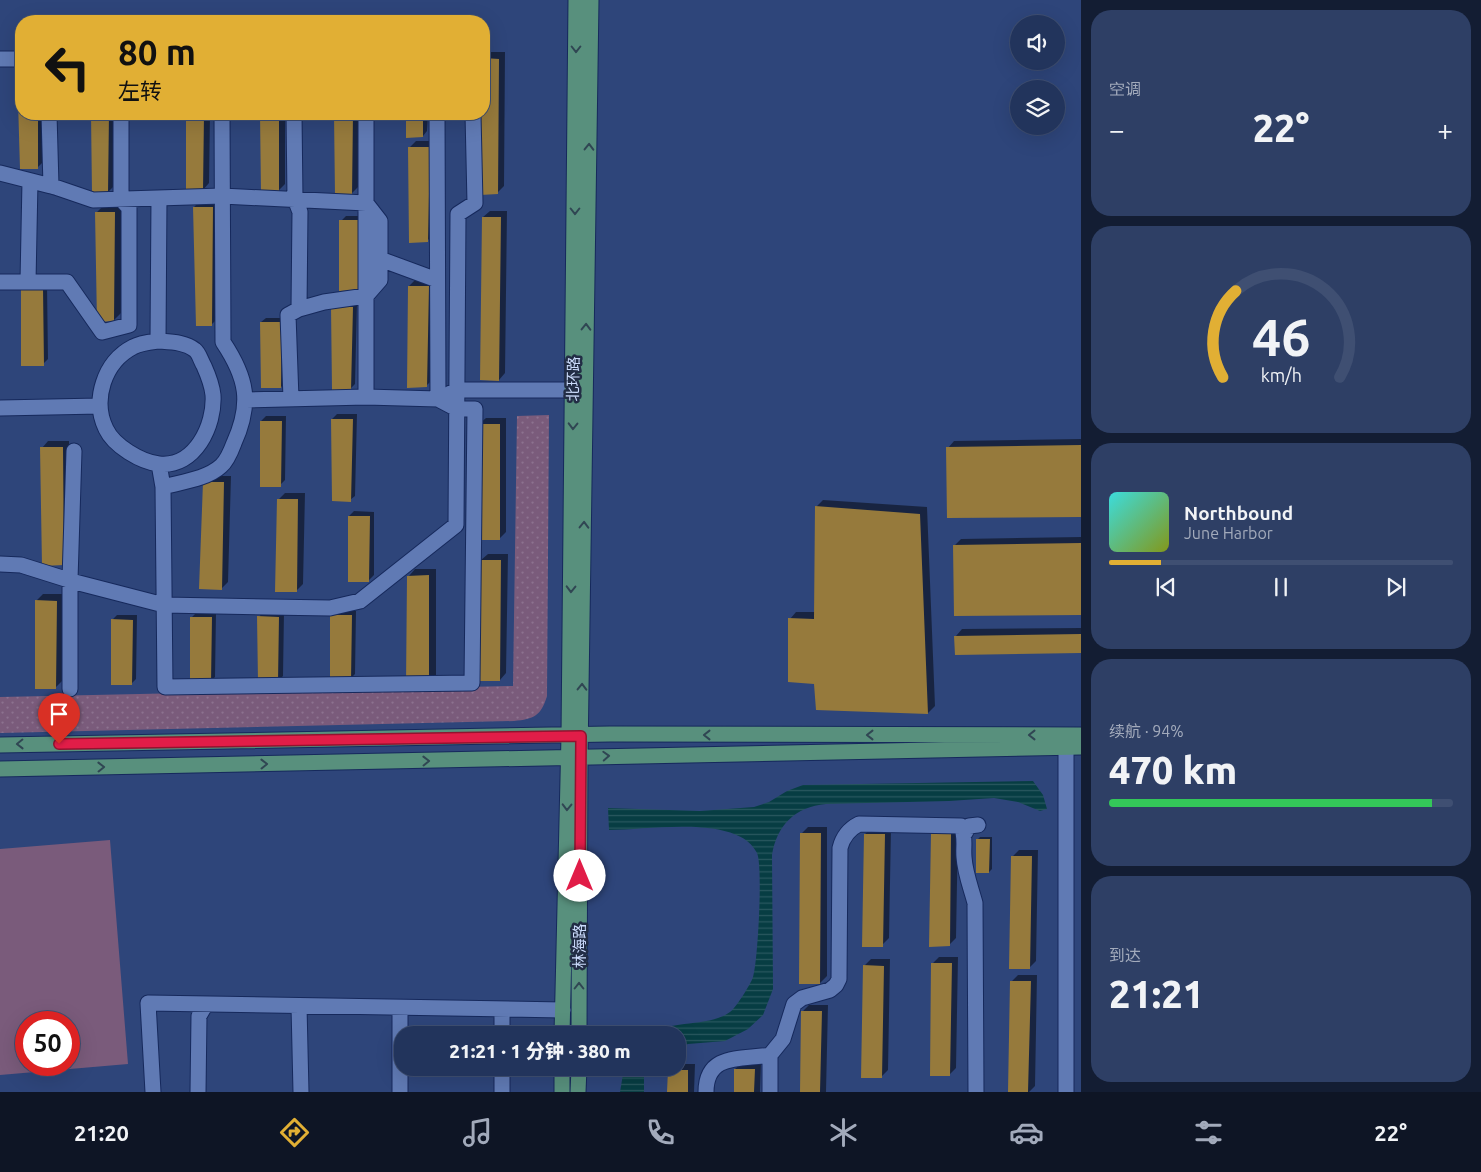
<!DOCTYPE html>
<html lang="zh">
<meta charset="utf-8">
<style>
body{margin:0;font-family:Ubuntu,"Noto Sans SC",sans-serif;background:#2e3f65;color:#f1f3f6;height:100vh;display:flex;flex-direction:column;font-size:19px;white-space:nowrap}
*{box-sizing:border-box;margin:0}
p{font-size:16px;color:#a2aabb}
.icon{flex:none;width:28px;height:28px;fill:none;stroke:currentColor;stroke-width:2;stroke-linecap:round;stroke-linejoin:round}
.map{position:relative;flex:1;overflow:hidden}
.drawer{display:flex;flex-direction:column;gap:10px;padding:10px;background:#131d33;width:400px}
.drawer>*{flex:none}
.hud{position:absolute;left:15px;top:15px;width:475px;height:105px;border-radius:20px;box-shadow:0 5px 20px #0002,0 0 0 1px #3f4f72;background:#e1af34;color:#111;overflow:hidden}
.buttons{position:absolute;left:1010px;top:15px;display:grid;gap:10px}
.buttons a{display:grid;place-items:center;width:55px;height:55px;border-radius:50%;background:#22345c;box-shadow:0 5px 20px #0002,0 0 0 1px #3f4f72;font-size:25px}
.speed{position:absolute;left:15px;top:1011px;display:flex;gap:10px;font-size:25px;font-weight:700;text-align:center}
.speed>*{display:grid;place-content:center;width:65px;height:65px;border-radius:50%;background:#22345c;box-shadow:0 5px 20px #0002,0 0 0 1px #3f4f72;line-height:1}
.speed .limit{border:8px solid #d22;background:#fff;color:#111}
.pin{position:absolute;display:grid;place-items:center;width:42px;height:42px;color:#fff;margin:-51px -21px;border-radius:50% 50% 50% 0;rotate:-45deg;box-shadow:0 0 5px #0007}
.pin .icon{rotate:45deg}
.me{position:absolute;width:55px;margin:-28px;rotate:0deg;stroke-linejoin:round;filter:drop-shadow(0 0 4px #0008)}
.turn{display:flex;align-items:center;gap:18px;height:105px;padding:0 20px;font-size:22px}
.turn .icon{width:65px;height:65px;stroke-width:2.5}
.turn b{display:block;font-size:35px;line-height:42px}
.big{font-size:38px;font-weight:800;line-height:1.1}
.drawer .card{flex:1;display:flex;flex-direction:column;justify-content:center;gap:8px;min-width:0;padding:0 18px;border-radius:20px;background:#2e3f65}
.drawer .dial{align-items:center;gap:0}
.dial svg{height:130px;overflow:visible;fill:none;stroke:#3f4f72;stroke-width:7;stroke-linecap:round;text-anchor:middle}
.dial text{fill:#f1f3f6;stroke:none}
.song{display:flex;align-items:center;gap:15px}
.cover{width:60px;height:60px;border-radius:8px;background:linear-gradient(135deg,hsl(180 70% 55%),hsl(70 70% 35%))}
.played{height:5px;border-radius:2px;background:linear-gradient(90deg,#e1af34 15%,#3f4f72 15%)}
.keys{display:flex;justify-content:space-around;direction:ltr}
.heat{display:flex;justify-content:space-between;align-items:center;font-size:28px;direction:ltr}
.charge{height:8px;border-radius:4px;background:linear-gradient(90deg,#34c759 94%,#3f4f72 0)}
.trip{position:absolute;left:394px;top:1026px;width:292px;height:50px;border-radius:20px;background:#22345c;box-shadow:0 5px 20px #0002,0 0 0 1px #3f4f72;font-weight:800;line-height:50px;text-align:center}
.tab-bar{display:flex;height:80px;justify-content:space-around;align-items:center;background:#0e1525;color:#a2aabb}
.tab-bar .icon{width:35px;height:35px}
.tab-bar .on{color:#e1af34}
.tab-bar b{font-size:22px;color:#f1f3f6}
main{display:flex;flex:1;min-height:0}
.map>svg:first-child{display:block}
.park{fill:#7a5b7b;fill-rule:evenodd}
.garden{fill:url(#garden-dots)}
.water{fill:url(#water-rules)}
.shadow{fill:#0007}
.building{fill:#967a3c}
.lines{fill:none;stroke-linecap:round;stroke-linejoin:round}
.minor-casing{stroke:#16295c;stroke-width:17}
.major-casing{stroke:#16295c;stroke-width:17}
.minor{stroke:#607ab4;stroke-width:15}
.major{stroke:#58907d;stroke-width:15}
.oneway{stroke:#304653}
.route-casing{stroke:#92132f;stroke-width:12}
.route{stroke:#e11d48;stroke-width:9}
.labels{text-anchor:middle;dominant-baseline:central;stroke-width:5;stroke-linejoin:round;paint-order:stroke}
.street-label{font-size:15px;fill:#cbdbfb;stroke:#222d45}
</style>
<main>
<div class="map">
<svg width="1081" height="1092" viewBox="0 0 1081 1092">
<defs>
<pattern id="garden-dots" width="8" height="8" patternUnits="userSpaceOnUse" patternTransform="scale(1.25)"><rect width="8" height="8" fill="#7a5b7b"/><path d="M2 2h.1M6 6h.1" fill="none" stroke="#8c728f" stroke-width="1.8" stroke-linecap="round"/></pattern>
<pattern id="water-rules" width="6" height="5" patternUnits="userSpaceOnUse" patternTransform="scale(1.25)"><rect width="6" height="5" fill="#073d43"/><path d="M0 2.5h6" fill="none" stroke="#2a585f"/></pattern>
</defs>
<rect width="100%" height="100%" fill="#2e457a"/>
<path class="park" d="M110,840L128,1064L0,1075V849ZM26,1022H69V1065H26Z"/>
<path class="garden" d="M549,415L547,696C541,716 534,719 514,721L0,733V697L513,686L517,416Z"/>
<path class="water" d="M1033,781L1043,795L1047,809L1040,811L1018,802L994,798L949,801L826,804C795,807 777,825 772,855L773,989L763,1015L748,1029L725,1041L688,1044L678,1048V1035H651C668,1019 708,1028 730,1012C735,1009 751,984 753,977C758,962 763,865 757,853C755,849 750,843 747,841C716,818 646,830 609,830L608,808L700,811L754,807L769,802L787,791L803,785Z
M627,1068H647L644,1074V1092H620L623,1074Z"/>
<path class="shadow" d="M488,52H505L504,186L497,193H482L481,114H484V56Z
M21,64V114H45L44,161L38,167L21,168L18,67Z
M92,114H115V185L108,192L93,193Z
M187,114H210L209,183L203,190L188,191Z
M262,114H285V184L278,191H262Z
M335,114H359L358,187L352,193L336,194Z
M407,114H428L427,131L423,136L407,137Z
M416,141H436L434,234L427,241L409,148Z
M201,200L219,201L218,318L211,325L194,207Z
M103,206H121V313L114,320L97,212Z
M490,211H507L505,373L499,380L483,217Z
M346,216H365V284L341,221Z
M416,279L436,280L433,379L426,386L409,286Z
M47,284L48,359L43,364L22,288Z
M357,303L355,384L350,389L332,308Z
M266,318H286V382L281,387L261,322Z
M337,414H357L355,496L350,500L332,419Z
M266,416H286L285,480L280,485L261,421Z
M486,418H506V532L499,539L479,424Z
M1081,439V515L948,448L954,441Z
M48,441H69L70,557L63,564L42,448Z
M211,476H231L228,582L222,588L204,483Z
M285,493H305L303,584L296,591L278,500Z
M823,500L927,507L935,706L928,713L815,683L790,619L796,612H815L816,507Z
M354,511L374,512V575L369,580L349,516Z
M1081,537V613L954,546L961,539Z
M488,554H508L506,673L500,680L481,560Z
M415,569H436V677L429,684L409,576Z
M43,594H63L62,681L55,688L36,601Z
M336,610L356,611L355,674L350,679L331,615Z
M263,612H284L283,676L278,681L259,617Z
M196,613H216L215,677L210,682L191,618Z
M117,615H137L136,679L131,684L112,620Z
M1081,628V652L956,636L962,629Z
M808,827H827V976L820,983L802,833Z
M872,828H891L889,938L882,945L865,834Z
M939,828H958L956,938L949,945L932,834Z
M980,837H992V869L989,872L977,840Z
M1019,850H1038L1036,961L1029,968L1012,857Z
M939,957H958L956,1068L949,1075L932,964Z
M871,959H890L888,1070L881,1077L864,966Z
M1018,975H1037L1035,1086L1029,1092H1010L1011,982Z
M809,1005H828L826,1092H801L802,1012Z
M742,1062L761,1063L760,1092H735V1069Z
M678,1064H695L694,1092H669V1071L672,1068H678Z"/>
<path class="building" d="M484,58L499,59L498,194L480,195V114H484Z
M17,67H21V114H38V169H20Z
M91,114H109L108,193L92,194Z
M186,114H204L203,191L186,192Z
M260,114H279V192L261,193Z
M334,114H353L352,195L335,196Z
M406,114H423V137L406,138Z
M408,147H430L428,242L409,243Z
M193,207H213L212,326H196Z
M95,212H115L114,321L97,322Z
M482,217H501L499,381L480,380Z
M339,220H361L360,290L339,291Z
M408,286H429L427,387L407,388Z
M21,288H43L44,366H21Z
M331,307H353L351,390H332Z
M260,322H282L281,388H261Z
M331,419H353L351,502L332,501Z
M260,421H282L281,487H260Z
M478,424H500V540H477Z
M1081,445V517L947,518L946,447Z
M40,447H63L64,565L42,566Z
M203,482H224L222,590L199,589Z
M277,499H298L297,592H275Z
M815,506L920,514L928,714L816,710L814,684L788,682V618L814,619Z
M348,516H370L369,582H348Z
M1081,543V615L954,616L953,545Z
M480,560H501L500,681H479Z
M429,575V685H406L407,576Z
M35,600L57,601L56,689H35Z
M330,615H352L351,681H330Z
M257,616L279,617L278,682H258Z
M190,617H212L211,683H190Z
M111,619L133,620L132,685H111Z
M1081,634V653L955,655L954,636Z
M800,833H821L820,984H799Z
M864,834H885L883,947H862Z
M931,834H951L950,946L929,947Z
M976,839H990L989,873H976Z
M1011,856H1032L1030,969H1009Z
M931,963H952L950,1076H930Z
M863,965L884,966L882,1078H861Z
M1010,981H1031L1028,1092H1008Z
M801,1011H822L820,1092H800Z
M734,1069H755L754,1092H734Z
M668,1070H688V1092H667Z"/>
<g class="lines">
<defs>
<path id="minor" d="M0,59H21
M49,114L51,186
M366,114V397
M0,173L55,187L93,200L222,196L366,203L380,221V280L366,296L324,302L299,309
M380,259L437,280
M0,282H67L102,332L129,325V208L121,199V114
M28,282L30,181
M158,341C171,342 185,342 195,350C199,353 201,361 204,366C208,375 212,385 213,395C215,425 195,468 159,464C141,462 114,446 106,429C92,400 104,362 133,347C140,343 150,342 158,341Z
M158,341L159,198
M291,399L288,315L299,309L300,212L295,199L294,114
M246,400L366,397L438,399L457,390H584
M0,408L100,406
M159,464L163,487L165,687L472,683L475,409H457L438,399L437,114
M163,487C181,482 207,479 221,466C227,461 231,451 234,443C252,403 247,378 223,342L222,114
M0,564L21,565L75,582L164,605L330,608L360,601L456,525L458,214L475,203L473,114
M70,689V580L74,451
M965,833L969,826L978,825
M299,1006L301,1092
M400,1008V1092
M502,1009V1035
M502,1068V1092
M153,1092L148,1003L563,1010
M198,1092L199,1016L206,1004
M706,1092C706,1052 743,1060 770,1055
M770,1092V1055L783,1039L794,1004L802,998L830,990L836,985L839,979L840,848C843,836 849,829 859,824L961,826C966,837 963,846 964,857C965,873 971,888 975,903L976,1092
M1066,1092V747"/>
<path id="major" d="M0,745L610,734L1081,735
M0,769L1081,747
M562,1035L569,736L576,0
M579,1035L580,758L591,0
M562,1092V1068
M578,1092L579,1068"/>
</defs>
<use href="#minor" class="minor-casing"/>
<use href="#major" class="major-casing"/>
<use href="#minor" class="minor"/>
<use href="#major" class="major"/>
</g>
<defs><path id="oneway-chevron" d="M-2-3.5L2.5 0L-2 3.5" fill="none" stroke-width="1.6" stroke-linecap="round" stroke-linejoin="round" transform="scale(1.25)"/></defs>
<g class="oneway">
<use href="#oneway-chevron" transform="translate(576 49) rotate(90)"/>
<use href="#oneway-chevron" transform="translate(589 147) rotate(-89)"/>
<use href="#oneway-chevron" transform="translate(575 211) rotate(90)"/>
<use href="#oneway-chevron" transform="translate(586 327) rotate(-89)"/>
<use href="#oneway-chevron" transform="translate(573 426) rotate(91)"/>
<use href="#oneway-chevron" transform="translate(584 525) rotate(-89)"/>
<use href="#oneway-chevron" transform="translate(571 589) rotate(91)"/>
<use href="#oneway-chevron" transform="translate(582 687) rotate(-89)"/>
<use href="#oneway-chevron" transform="translate(707 735) rotate(-180)"/>
<use href="#oneway-chevron" transform="translate(870 735) rotate(-180)"/>
<use href="#oneway-chevron" transform="translate(1032 735) rotate(180)"/>
<use href="#oneway-chevron" transform="translate(20 744) rotate(179)"/>
<use href="#oneway-chevron" transform="translate(606 756) rotate(-3)"/>
<use href="#oneway-chevron" transform="translate(426 761) rotate(-1)"/>
<use href="#oneway-chevron" transform="translate(264 764) rotate(-1)"/>
<use href="#oneway-chevron" transform="translate(101 767) rotate(-1)"/>
<use href="#oneway-chevron" transform="translate(567 807) rotate(91)"/>
<use href="#oneway-chevron" transform="translate(579 986) rotate(-90)"/>
</g>
<g class="lines">
<defs>
<path id="route" d="M59,744L581,736L580,876"/>
</defs>
<use href="#route" class="route-casing"/>
<use href="#route" class="route"/>
</g>
<g class="labels">
<g class="street-label">
<text transform="translate(573 379) rotate(-89)">北环路</text>
<text transform="translate(579 946) rotate(-90)">林海路</text>
</g>
</g>
</svg>
<div class="buttons">
<a><svg class="icon" aria-label="sound" viewBox="0 0 24 24"><path d="M4 9h4l5-4v14l-5-4H4zM17 9q2 3 0 6"/></svg></a>
<a><svg class="icon" aria-label="layers" viewBox="0 0 24 24"><path d="M12 4l9 5-9 5-9-5zM3 14l9 5 9-5"/></svg></a>
</div>
<div class="speed"><div class="limit">50</div></div>
<div class="pin" style="left:59px;top:744px;background:#d93025"><svg class="icon" aria-label="arrive" viewBox="0 0 24 24"><path d="M6 21V4h12l-3 4 3 4H6"/></svg></div>
<svg class="me" style="left:580px;top:876px" viewBox="-20 -20 40 40"><circle r="19" fill="#fff"/><path d="M0-13L10 11 0 6-10 11z" fill="#e11d48"/></svg>
<div class="trip">21:21 · 1 分钟 · 380 m</div>
<div class="hud">
<div class="turn"><svg class="icon" aria-label="left" viewBox="0 0 24 24"><path d="M17 20v-9H6M10 6l-5 5 5 5"/></svg><div><b>80 m</b>左转</div></div>
</div>
</div>
<section class="drawer">
<div class="card"><p>空调</p>
<div class="heat"><a>−</a><b class="big">22°</b><a>+</a></div>
</div>
<div class="card dial"><svg viewBox="0 0 100 80">
<path d="M14 69A42 42 0 1 1 86 69"/>
<path d="M14 69A42 42 0 0 1 22 16" stroke="#e1af34"/>
<text x="50" y="56" font-size="32" font-weight="700">46</text>
<text x="50" y="72" font-size="11">km/h</text>
</svg></div>
<div class="card">
<div class="song"><i class="cover"></i><div><b>Northbound</b><p>June Harbor</p></div></div>
<div class="played"></div>
<div class="keys"><svg class="icon" aria-label="previous" viewBox="0 0 24 24"><path d="M18 5L8 12l10 7zM5 5v14"/></svg><svg class="icon" aria-label="pause" viewBox="0 0 24 24"><path d="M8 5v14M16 5v14"/></svg><svg class="icon" aria-label="next" viewBox="0 0 24 24"><path d="M6 5l10 7-10 7zM19 5v14"/></svg></div>
</div>
<div class="card"><p>续航 · 94%</p><b class="big">470 km</b><div class="charge"></div></div>
<div class="card"><p>到达</p><b class="big">21:21</b></div>
</section>
</main>
<nav class="tab-bar">
<b>21:20</b>
<svg class="icon on" aria-label="directions" viewBox="0 0 24 24"><path d="M12 3l9 9-9 9-9-9zM9 14v-3h6M13 9l2 2-2 2"/></svg>
<svg class="icon" aria-label="music" viewBox="0 0 24 24"><path d="M9 18V5l10-2v13"/><circle cx="6" cy="18" r="3"/><circle cx="16" cy="16" r="3"/></svg>
<svg class="icon" aria-label="phone" viewBox="0 0 24 24"><path d="M5 4h4l2 5-3 2q2 4 5 5l2-3 5 2v4C11 20 4 13 5 4z"/></svg>
<svg class="icon" aria-label="climate" viewBox="0 0 24 24"><path d="M12 3v18M4 7l16 10M4 17L20 7"/></svg>
<svg class="icon" aria-label="car" viewBox="0 0 24 24"><path d="M5 17H2v-5l4-1 3-4h7l3 4 3 1v5h-3M9 17h6M6 11h13"/><circle cx="7" cy="17" r="2"/><circle cx="17" cy="17" r="2"/></svg>
<svg class="icon" aria-label="filters" viewBox="0 0 24 24"><path d="M4 7h16M4 17h16"/><circle cx="9" cy="7" r="2"/><circle cx="15" cy="17" r="2"/></svg>
<b>22°</b>
</nav>
